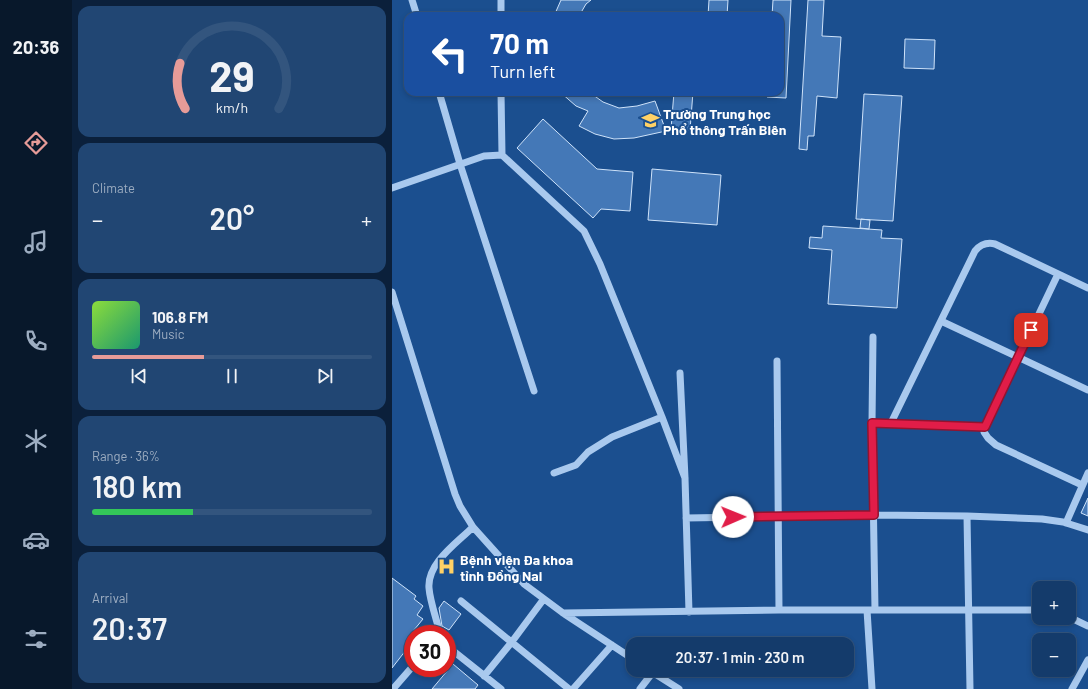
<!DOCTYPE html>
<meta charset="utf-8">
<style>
body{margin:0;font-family:Barlow,sans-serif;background:#214673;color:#f1f3f6;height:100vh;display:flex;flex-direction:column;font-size:15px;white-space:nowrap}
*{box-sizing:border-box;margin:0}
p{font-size:13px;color:#9dadc1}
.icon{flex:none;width:22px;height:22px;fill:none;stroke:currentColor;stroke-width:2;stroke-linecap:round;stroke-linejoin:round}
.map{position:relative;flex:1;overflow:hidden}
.sheet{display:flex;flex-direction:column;gap:6px;padding:6px;background:#0b203b;width:320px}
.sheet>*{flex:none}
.top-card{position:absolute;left:12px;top:12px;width:380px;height:84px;border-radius:12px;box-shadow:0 2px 6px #0003,0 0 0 1px #33557e;background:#1a4fa0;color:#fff;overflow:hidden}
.fabs{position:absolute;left:640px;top:581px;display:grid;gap:8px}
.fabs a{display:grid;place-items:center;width:44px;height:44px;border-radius:8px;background:#143b6b;box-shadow:0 2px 6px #0003,0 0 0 1px #33557e;font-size:20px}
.speed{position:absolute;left:12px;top:625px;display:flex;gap:8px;font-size:20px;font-weight:700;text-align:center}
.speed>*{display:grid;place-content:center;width:52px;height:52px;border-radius:50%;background:#143b6b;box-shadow:0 2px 6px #0003,0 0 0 1px #33557e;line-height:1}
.speed .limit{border:6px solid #d22;background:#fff;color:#111}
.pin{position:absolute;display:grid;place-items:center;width:34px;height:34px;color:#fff;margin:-17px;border-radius:8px;box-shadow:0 2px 6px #0006}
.me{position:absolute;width:44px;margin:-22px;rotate:89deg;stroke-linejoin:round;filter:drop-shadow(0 0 3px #0008)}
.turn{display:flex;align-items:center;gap:14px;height:84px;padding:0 20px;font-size:18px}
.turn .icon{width:52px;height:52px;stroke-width:2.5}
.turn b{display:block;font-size:28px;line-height:34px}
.big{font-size:30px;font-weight:600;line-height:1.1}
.sheet .widget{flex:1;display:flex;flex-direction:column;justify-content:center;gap:6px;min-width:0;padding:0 14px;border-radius:12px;background:#214673}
.sheet .dial{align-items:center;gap:0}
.dial svg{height:104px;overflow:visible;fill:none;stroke:#33557e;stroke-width:7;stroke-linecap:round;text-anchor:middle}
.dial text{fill:#f1f3f6;stroke:none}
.song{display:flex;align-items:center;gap:12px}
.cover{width:48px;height:48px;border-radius:6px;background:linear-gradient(135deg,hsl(90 70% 55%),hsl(160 70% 35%))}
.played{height:4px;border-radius:2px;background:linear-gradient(90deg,#e69b98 40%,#33557e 40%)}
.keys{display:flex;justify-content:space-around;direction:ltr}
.heat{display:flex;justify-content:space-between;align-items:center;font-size:22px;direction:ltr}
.charge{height:6px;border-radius:3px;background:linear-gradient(90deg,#34c759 36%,#33557e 0)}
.trip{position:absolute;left:234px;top:637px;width:228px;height:40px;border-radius:12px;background:#143b6b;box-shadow:0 2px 6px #0003,0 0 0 1px #33557e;font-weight:600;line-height:40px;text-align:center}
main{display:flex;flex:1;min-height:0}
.tabs{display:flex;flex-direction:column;width:72px;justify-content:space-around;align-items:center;background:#08182b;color:#9dadc1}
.tabs .icon{width:28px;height:28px}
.tabs .current{color:#e69b98}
.tabs b{font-size:18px;color:#f1f3f6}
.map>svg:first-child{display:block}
.building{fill:#4478b7;stroke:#cfe3fa}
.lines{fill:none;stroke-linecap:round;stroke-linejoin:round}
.minor{stroke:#a9c9ee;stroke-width:7}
.route-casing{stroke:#92132f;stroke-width:10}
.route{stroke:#e11d48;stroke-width:7}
.labels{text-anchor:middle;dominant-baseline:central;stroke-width:4;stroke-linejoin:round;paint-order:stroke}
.poi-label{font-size:14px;font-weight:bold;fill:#fff;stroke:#1b4f8f;text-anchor:start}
</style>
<main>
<nav class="tabs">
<b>20:36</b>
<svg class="icon current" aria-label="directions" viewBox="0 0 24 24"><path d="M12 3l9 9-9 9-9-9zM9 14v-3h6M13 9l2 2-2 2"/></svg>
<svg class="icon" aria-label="music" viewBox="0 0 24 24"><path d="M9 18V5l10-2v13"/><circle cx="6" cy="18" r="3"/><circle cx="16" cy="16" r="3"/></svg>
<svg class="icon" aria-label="phone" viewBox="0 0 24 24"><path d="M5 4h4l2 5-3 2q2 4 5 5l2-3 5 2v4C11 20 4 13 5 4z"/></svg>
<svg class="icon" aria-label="climate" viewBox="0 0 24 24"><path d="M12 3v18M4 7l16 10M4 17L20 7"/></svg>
<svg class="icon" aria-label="car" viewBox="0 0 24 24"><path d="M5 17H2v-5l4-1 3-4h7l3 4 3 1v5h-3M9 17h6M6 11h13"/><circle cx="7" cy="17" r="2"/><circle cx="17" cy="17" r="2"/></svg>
<svg class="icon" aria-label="filters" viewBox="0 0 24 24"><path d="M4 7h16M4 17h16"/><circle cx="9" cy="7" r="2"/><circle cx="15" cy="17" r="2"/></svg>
</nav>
<section class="sheet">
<div class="widget dial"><svg viewBox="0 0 100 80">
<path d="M14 69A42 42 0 1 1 86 69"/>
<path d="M14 69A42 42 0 0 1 10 34" stroke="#e69b98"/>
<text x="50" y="56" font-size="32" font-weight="700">29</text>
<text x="50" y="72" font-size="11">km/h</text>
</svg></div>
<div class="widget"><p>Climate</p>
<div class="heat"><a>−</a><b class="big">20°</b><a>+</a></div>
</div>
<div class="widget">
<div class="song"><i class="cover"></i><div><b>106.8 FM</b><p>Music</p></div></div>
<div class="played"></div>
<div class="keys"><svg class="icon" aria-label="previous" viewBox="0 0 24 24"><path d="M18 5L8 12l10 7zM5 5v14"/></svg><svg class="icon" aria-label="pause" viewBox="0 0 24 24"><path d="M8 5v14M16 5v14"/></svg><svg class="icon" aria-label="next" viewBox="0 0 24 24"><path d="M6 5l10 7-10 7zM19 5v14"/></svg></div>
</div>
<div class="widget"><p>Range · 36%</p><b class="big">180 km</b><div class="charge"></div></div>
<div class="widget"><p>Arrival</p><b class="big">20:37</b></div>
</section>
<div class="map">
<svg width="696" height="689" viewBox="0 0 696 689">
<rect width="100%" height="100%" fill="#1b4f8f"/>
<path class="building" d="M169,0H199L194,4L187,16H160H162Z
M317,0H336L335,16H316Z
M381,0H399L394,98L375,97V92H388V16H380Z
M416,0H432L430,36L449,37L445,98L425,96L422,136H416L415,150L407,149Z
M513,39L543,40L542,69L512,68Z
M168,92H197L211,102L227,108L245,106L263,101L274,131L242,138L222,139L203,134L187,126L196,111L184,106Z
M282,92H301L298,130L279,129Z
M472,94L510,96L501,221L464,219Z
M151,119L205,169L241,172L238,211L209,209L201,218L125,148Z
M260,169L329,175L325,225L256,220Z
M469,219L478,220L477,229L468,228Z
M431,226L490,230L489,238L510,239L505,308L436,304L440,250L417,248L418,237L430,238Z
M696,498V516L689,513Z
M0,578L24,596L22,599L31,606L25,615L31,619L17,636L21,641L0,668Z
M52,601L69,614L57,630L50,626L47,608Z
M61,664L86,685L83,689H40Z"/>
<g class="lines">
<path class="minor" d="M20,0L25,16
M109,0V16
M47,92L68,164L142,391
M109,92L110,155
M0,188L92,156L110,155L192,231L208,264L270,417L293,478
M666,274L593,427L592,432L596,438L604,445L690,485
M0,292L63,494L68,506L81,527L132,584L171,613L241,659
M549,321L696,390
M481,337L480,423L483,610
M385,361L387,610
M288,373L293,478L297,612
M480,423L593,427
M499,423L583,251C588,245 595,242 603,244L696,288
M162,473L184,465L196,452L220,437L270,417
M575,516L578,689
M294,518L482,515L575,516L650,519L671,522L696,530
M674,523L696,473
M69,601L177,689
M475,610L480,689
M171,613L387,610H647
M677,617L696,626
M48,634C45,620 38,602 37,588C35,563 65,543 81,527
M55,646L109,689
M257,670L287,689
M92,676L119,643L151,600
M1,689L21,666
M181,689L220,645
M248,689L261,672
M680,689L696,660"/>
</g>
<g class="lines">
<defs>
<path id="route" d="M341,517L482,515L480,423L593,427L639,330"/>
</defs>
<use href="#route" class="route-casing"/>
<use href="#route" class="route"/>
</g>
<defs>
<symbol id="school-bare" viewBox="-9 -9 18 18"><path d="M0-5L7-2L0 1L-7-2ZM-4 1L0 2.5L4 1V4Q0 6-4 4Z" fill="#ffd166" stroke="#1b4f8f" stroke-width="2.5" paint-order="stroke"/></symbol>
<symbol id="hospital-bare" viewBox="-9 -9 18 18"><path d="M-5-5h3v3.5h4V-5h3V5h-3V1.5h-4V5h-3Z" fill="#ffd166" stroke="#1b4f8f" stroke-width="2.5" paint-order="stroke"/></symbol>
</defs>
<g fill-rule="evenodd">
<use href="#school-bare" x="246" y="108" width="25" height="25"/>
<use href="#hospital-bare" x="42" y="554" width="25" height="25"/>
</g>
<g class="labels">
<g class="poi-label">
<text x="271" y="113">Trường Trung học<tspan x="271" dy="16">Phổ thông Trấn Biên</tspan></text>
<text x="68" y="559">Bệnh viện Đa khoa<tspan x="68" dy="16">tỉnh Đồng Nai</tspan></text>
</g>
</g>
</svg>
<div class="fabs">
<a>+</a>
<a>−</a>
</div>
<div class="speed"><div class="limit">30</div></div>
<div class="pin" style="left:639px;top:330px;background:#d93025"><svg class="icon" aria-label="arrive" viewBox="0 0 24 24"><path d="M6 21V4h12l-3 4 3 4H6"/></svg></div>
<svg class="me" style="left:341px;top:517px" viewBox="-20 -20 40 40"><circle r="19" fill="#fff"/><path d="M0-13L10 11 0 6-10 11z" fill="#e11d48"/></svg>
<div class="trip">20:37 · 1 min · 230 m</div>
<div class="top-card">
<div class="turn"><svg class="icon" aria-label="left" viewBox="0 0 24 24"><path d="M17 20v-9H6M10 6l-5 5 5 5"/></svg><div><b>70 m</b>Turn left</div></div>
</div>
</div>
</main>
